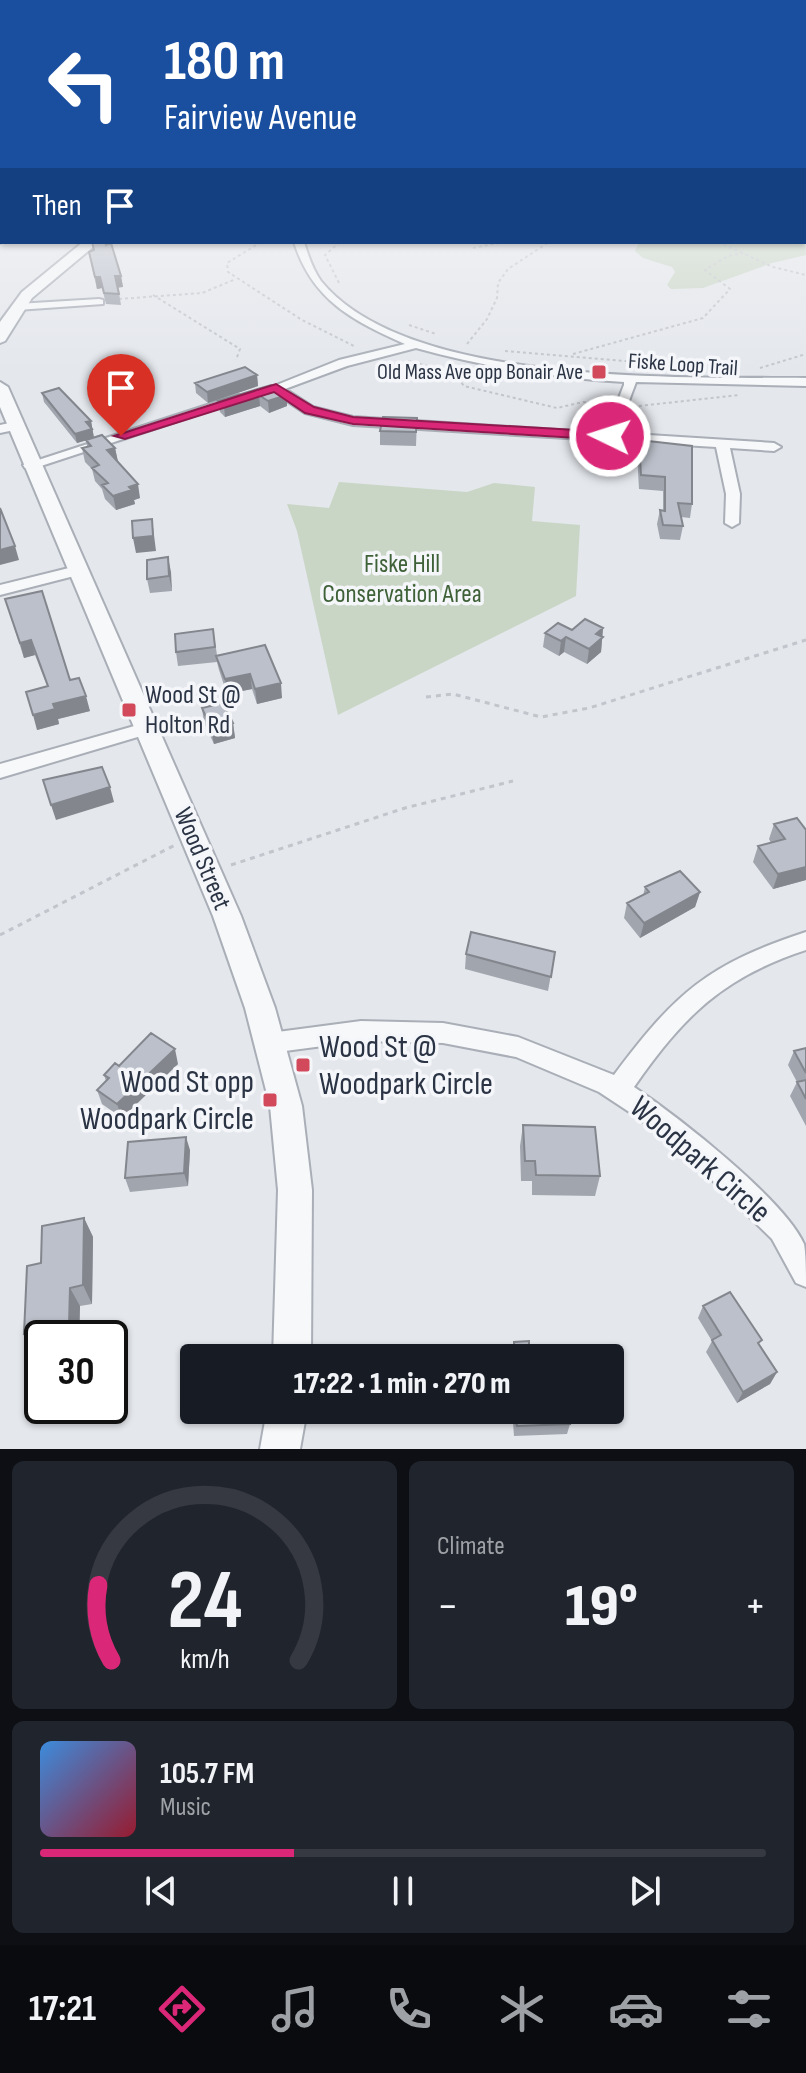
<!DOCTYPE html>
<meta charset="utf-8">
<style>
body{margin:0;font-family:"Sofia Sans Condensed",sans-serif;background:#20242c;color:#f1f3f6;height:100vh;display:flex;flex-direction:column;font-size:30px;white-space:nowrap}
*{box-sizing:border-box;margin:0}
p{font-size:26px;color:#9ea1a6}
.icon{flex:none;width:44px;height:44px;fill:none;stroke:currentColor;stroke-width:2;stroke-linecap:round;stroke-linejoin:round}
.map{position:relative;height:1449px;overflow:hidden}
.sheet{display:flex;flex-direction:column;gap:12px;padding:12px;background:#0d0f14;flex:1}
.sheet>*{flex:none}
.top-card{position:absolute;left:0px;top:0px;width:806px;height:244px;box-shadow:0 2px 6px #0004;background:#1a4fa0;color:#fff;overflow:hidden}
.speed{position:absolute;left:24px;top:1320px;display:flex;gap:16px;font-size:40px;font-weight:700;text-align:center}
.speed>*{display:grid;place-content:center;width:104px;height:104px;border-radius:50%;background:#171b24;box-shadow:0 2px 6px #0004;line-height:1}
.speed .limit{border:4px solid #111;border-radius:12px;background:#fff;color:#111}
.pin{position:absolute;display:grid;place-items:center;width:68px;height:68px;color:#fff;margin:-82px -34px;border-radius:50% 50% 50% 0;rotate:-45deg;box-shadow:0 0 8px #0007}
.pin .icon{rotate:45deg}
.me{position:absolute;width:88px;margin:-44px;rotate:274deg;stroke-linejoin:round;filter:drop-shadow(0 0 6px #0008)}
.turn{display:flex;align-items:center;gap:28px;height:168px;padding:0 32px;font-size:36px}
.turn .icon{width:104px;height:104px;stroke-width:2.5}
.turn b{display:block;font-size:56px;line-height:68px}
.then{display:flex;align-items:center;height:76px;padding:0 32px;background:#0003;gap:16px;font-size:30px}
.big{font-size:60px;font-weight:800;line-height:1.1}
.sheet .widget{flex:1;display:flex;flex-direction:column;justify-content:center;gap:12px;min-width:0;padding:0 28px;border-radius:12px;background:#20242c}
.sheet .dial{align-items:center;gap:0}
.dial svg{height:208px;overflow:visible;fill:none;stroke:#363941;stroke-width:7;stroke-linecap:round;text-anchor:middle}
.dial text{fill:#f1f3f6;stroke:none}
.song{display:flex;align-items:center;gap:24px}
.cover{width:96px;height:96px;border-radius:12px;background:linear-gradient(135deg,hsl(210 70% 55%),hsl(350 70% 35%))}
.played{height:8px;border-radius:4px;background:linear-gradient(90deg,#db2777 35%,#363941 35%)}
.keys{display:flex;justify-content:space-around;direction:ltr}
.heat{display:flex;justify-content:space-between;align-items:center;font-size:44px;direction:ltr}
.sheet .tiles{flex:1;display:grid;gap:12px;grid-template-columns:1fr 1fr}
.widget:last-child{grid-column:span 2}
.trip{position:absolute;left:180px;top:1344px;width:444px;height:80px;border-radius:8px;background:#171b24;box-shadow:0 2px 6px #0004;font-weight:800;line-height:80px;text-align:center}
.tab-bar{display:flex;height:128px;justify-content:space-around;align-items:center;background:#090b0e;color:#9ea1a6}
.tab-bar .icon{width:56px;height:56px}
.tab-bar .active{color:#db2777}
.tab-bar b{font-size:36px;color:#f1f3f6}
.map>svg:first-child{display:block}
.green{fill:#c9d6c5}
.lines{fill:none;stroke-linecap:round;stroke-linejoin:round}
.minor-casing{stroke:#a9aeb7;stroke-width:4}
.tertiary-casing{stroke:#a9aeb7;stroke-width:4}
.secondary-casing{stroke:#a9aeb7;stroke-width:4}
.motorway-casing{stroke:#8b94a3;stroke-width:4}
.path-far1{stroke:#c2c5cb;stroke-width:2;stroke-dasharray:3 3;stroke-linecap:butt}
.path{stroke:#c2c5cb;stroke-width:3;stroke-dasharray:5 5;stroke-linecap:butt}
.minor{fill:#f7f8fa;fill-rule:evenodd}
.tertiary{fill:#f7f8fa;fill-rule:evenodd}
.secondary{fill:#fff;fill-rule:evenodd}
.motorway{fill:#fff;fill-rule:evenodd}
.wall{fill:#a1a5ae}
.shaded-wall{fill:#83868d}
.building{fill:#bbc0ca;stroke:#83868d;stroke-width:2}
.route{fill:#db2777;stroke:#8e194d;stroke-width:2}
.poi-dot{fill:#d1495b;stroke:#f4f6f9;stroke-width:3}
.labels{text-anchor:middle;dominant-baseline:central;stroke-width:7;stroke-linejoin:round;paint-order:stroke}
.far-street-label{font-size:22px;fill:#2b3445;stroke:#f4f6f9}
.far-poi-label{font-size:22px;fill:#2b3445;stroke:#f4f6f9;text-anchor:end}
.park-label{font-size:26px;fill:#3f6138;stroke:#f4f6f9}
.poi-label{font-size:26px;fill:#2b3445;stroke:#f4f6f9;text-anchor:start}
.street-label{font-size:26px;fill:#2b3445;stroke:#f4f6f9}
.near-poi-label{font-size:32px;fill:#2b3445;stroke:#f4f6f9;text-anchor:start}
.near-street-label{font-size:32px;fill:#2b3445;stroke:#f4f6f9}
</style>
<div class="map">
<svg width="806" height="1449" viewBox="0 0 806 1449">
<rect width="100%" height="100%" fill="#e4e7ec"/>
<path class="green" d="M804,211L806,255L772,263L703,288L671,289L667,285L675,272L672,267L643,258L635,251L639,242H804Z
M339,482L467,492L494,483L535,487L532,521L580,525L576,596L338,715L297,531L287,504L329,508Z"/>
<g class="lines">
<defs>
<path id="minor" d="M294,242H304C308,255 313,270 321,281C406,386 680,377 806,378V386L636,382L617,433L774,443L781,447L774,451L730,448L740,494L739,523L732,527L725,523L726,494L716,447L353,425L305,413L275,393L264,390L339,360L405,344C353,321 312,300 294,242ZM416,348C485,367 553,378 624,382V385L605,433L353,417L313,407L285,389L347,366Z
M99,299L103,300V304L17,310L12,307L17,304Z
M238,395L248,398L35,468H25L23,465Z
M14,422L20,426L19,429L0,433V425Z
M77,566L82,568L85,571L82,574L0,595V585Z
M145,723L151,725L154,729L151,733L0,778V764Z
M806,932V950C721,978 684,1016 634,1087C677,1116 784,1199 804,1244C806,1255 806,1274 806,1287L796,1283L772,1239L711,1179L640,1119L599,1092L516,1057L443,1043L361,1041L270,1053L262,1050L258,1043L262,1036L270,1033L361,1021L443,1023L518,1037L614,1075C675,993 708,964 806,932Z"/>
<path id="tertiary" d="M83,242H99L32,298L5,341L0,343V322L22,292Z
M0,382L8,387L241,916L275,1008L302,1106L312,1190L311,1358H273L278,1190L270,1106L245,1008L213,916L0,407Z
M267,1410H307L300,1449H260Z"/>
<path id="secondary" d="M804,193H806V201H804Z"/>
<path id="motorway" d="M0,231H2L0,243Z"/>
</defs>
<use href="#minor" class="minor-casing"/>
<use href="#tertiary" class="tertiary-casing"/>
<use href="#secondary" class="secondary-casing"/>
<use href="#motorway" class="motorway-casing"/>
<path class="path-far1" d="M261,242L227,263L228,272L302,320L354,346
M718,242L773,267L806,275
M473,248L504,242
M339,283L325,255L340,242
M153,295L240,349L236,360
M119,299L202,293L236,279
M409,325L436,334
M467,344L487,319L497,298L498,283L508,269L549,242
M505,351L673,365
M573,354L703,318L730,289L705,270L728,256L743,253
M408,361L454,373L464,386L557,408L583,402L607,405
M760,368L806,354
M459,375L475,374
M639,406L739,395"/>
<path class="path" d="M426,697L453,694L541,717L589,708L806,640
M231,865L405,808L513,781
M0,935L175,845"/>
<use href="#minor" class="minor"/>
<use href="#tertiary" class="tertiary"/>
<use href="#secondary" class="secondary"/>
<use href="#motorway" class="motorway"/>
</g>
<path class="wall" d="M91,263L121,276L123,287H118L121,305L106,304L102,288L97,289Z
M257,375L258,386L208,403L196,393L195,383Z
M271,385L287,406L269,413L260,406L225,417L220,412L218,401Z
M42,393L91,421L94,438L77,443L44,402Z
M109,394L146,411L125,418L112,407Z
M417,418L416,446L380,445V431Z
M86,440L115,448L118,462L140,498L134,500L135,504L116,510L105,499L102,489L95,481L92,469L85,462L82,448L87,447Z
M639,440L692,504L690,518L681,517L683,526L680,540L660,539L657,524L660,510L663,511V491L639,489L637,454Z
M168,557L172,591L150,593L147,579Z
M5,599L70,680L90,711L58,719L59,724L37,730L47,686L35,655L24,658Z
M603,628L601,652L587,664L564,652L559,656L543,647L545,633Z
M213,629L217,655L265,645L282,698L257,704L252,689L227,694L219,670L217,662L178,666L176,652Z
M202,708L233,723L235,738L214,744L204,723Z
M774,824L806,830V880L773,889L753,862L758,846L771,843L769,839Z
M645,887L700,892L695,907L640,938L624,918L627,903L643,896Z
M555,952L548,991L465,969L466,954Z
M806,1048V1126L790,1096L797,1082L788,1065L794,1051Z
M178,1064L122,1118L102,1104L97,1090L106,1081L104,1075L119,1066Z
M523,1125L600,1176L595,1196L532,1195V1181H521L520,1146Z
M190,1150L188,1186L130,1192L125,1178Z
M84,1218L93,1237L92,1304L80,1306L79,1338H42V1350L35,1351L24,1334L41,1263Z
M703,1306L759,1345L777,1372L770,1384L737,1403L706,1352L712,1341L698,1318Z
M514,1342L529,1347L561,1358H512Z
M512,1410H568L570,1424L567,1434L514,1436Z"/>
<path class="shaded-wall" d="M115,276H121L123,287L116,288Z
M95,277H100L102,288L97,289Z
M257,375L258,386L208,403L207,392Z
M259,395L260,406L225,417L224,406Z
M287,395V406L269,413L268,401Z
M143,398L146,411L125,418L123,405Z
M91,421L94,438L77,443L75,434L86,422Z
M115,448L118,462L107,450Z
M138,484L140,498L134,500L135,504L116,510L113,496L129,487Z
M152,519L156,551L136,553L133,538Z
M15,546L19,560L0,565V550Z
M168,557L171,572L172,591L169,576Z
M603,628L601,652L587,664L589,649L596,634Z
M566,637L564,652L559,656L561,641Z
M31,640L35,655L24,658L20,643Z
M250,674L252,689L227,694L225,679Z
M281,683L282,698L257,704L255,689Z
M86,696L90,711L58,719L59,724L37,730L33,715L53,704Z
M233,723L235,738L214,744L211,729Z
M110,787L114,802L56,820L51,805Z
M806,867V880L773,889L778,874Z
M700,892L695,907L640,938L644,923Z
M175,1049L178,1064L122,1118L117,1104Z
M186,1137L190,1150L188,1186L184,1173Z
M84,1218L93,1237L92,1304L83,1285Z
M70,1288L80,1306L79,1338H76L69,1325Z
M777,1372L770,1384L737,1403L743,1392Z"/>
<path class="building" d="M92,242H105L106,245L111,243L121,276H115L119,294L104,293L100,277H95L89,252L94,250Z
M245,367L257,375L207,392L195,383Z
M271,385L287,395L268,401L259,395L224,406L218,401Z
M129,387L143,398L123,405L109,394Z
M59,388L91,421L86,422L92,429L75,434L42,393Z
M383,417L417,418L416,432L380,431Z
M102,435L115,448L107,450L138,484L129,487L132,490L113,496L102,485L108,483L92,468L99,465L82,448L91,446L86,440Z
M639,440L692,446V504L678,503L683,526L663,525L660,510L665,511V477L641,475Z
M0,508L15,546L0,550Z
M152,519L153,536L133,538L132,521Z
M168,557L169,576L147,579V560Z
M42,591L70,680L79,678L86,696L53,704L55,709L33,715L26,692L48,686L31,640L20,643L5,599Z
M585,619L603,628L596,634L603,637L589,649L566,637L561,641L545,633L558,623L572,630Z
M213,629L215,647L176,652L175,634Z
M265,645L281,683L255,689L250,674L225,679L216,656Z
M223,703L233,723L211,729L202,708Z
M102,767L110,787L51,805L43,780Z
M797,818L806,830V867L778,874L758,846L785,839L774,824Z
M680,871L700,892L644,923L627,903L649,892L645,887Z
M471,932L555,952L551,977L466,954Z
M151,1033L175,1049L117,1104L97,1090L109,1078L104,1075L115,1063L119,1066Z
M806,1048V1073L794,1051Z
M806,1080V1099L797,1082Z
M523,1125L595,1127L600,1176L536,1175L535,1161H525Z
M186,1137L184,1173L125,1178L128,1142Z
M84,1218L83,1285L70,1288L69,1325L24,1334L27,1266L41,1263L42,1226Z
M730,1292L762,1340L758,1343L777,1372L743,1392L712,1340L721,1335L703,1306Z
M529,1341V1347L560,1346L561,1358H515L514,1342Z
M515,1410H568L570,1424L517,1426Z"/>
<linearGradient id="sky" x2="0" y2="1"><stop stop-color="#8bb4dd"/><stop offset="0.45" stop-color="#f3f4f6"/><stop offset="1" stop-color="#f3f4f6" stop-opacity="0"/></linearGradient>
<rect width="806" height="371" fill="url(#sky)"/>
<path class="route" d="M276,384L314,407L353,417L610,432L616,436L610,440L353,424L305,413L274,392L125,439L114,436Z"/>
<g class="poi-dot">
<rect x="591" y="364" width="16" height="16" rx="4"/>
<rect x="121" y="702" width="16" height="16" rx="4"/>
<rect x="295" y="1057" width="16" height="16" rx="4"/>
<rect x="262" y="1092" width="16" height="16" rx="4"/>
</g>
<g class="labels">
<g class="far-street-label">
<text transform="translate(683 365) rotate(4)">Fiske Loop Trail</text>
</g>
<g class="far-poi-label">
<text x="583" y="372">Old Mass Ave opp Bonair Ave</text>
</g>
<g class="park-label">
<text x="402" y="564">Fiske Hill<tspan x="402" dy="30">Conservation Area</tspan></text>
</g>
<g class="poi-label">
<text x="145" y="695">Wood St @<tspan x="145" dy="30">Holton Rd</tspan></text>
</g>
<g class="street-label">
<text transform="translate(202 859) rotate(67)">Wood Street</text>
</g>
<g class="near-poi-label">
<text x="319" y="1047">Wood St @<tspan x="319" dy="37">Woodpark Circle</tspan></text>
<text x="254" y="1082" text-anchor="end">Wood St opp<tspan x="254" dy="37">Woodpark Circle</tspan></text>
</g>
<g class="near-street-label">
<text transform="translate(700 1160) rotate(41)">Woodpark Circle</text>
</g>
</g>
</svg>
<div class="speed"><div class="limit">30</div></div>
<div class="pin" style="left:121px;top:436px;background:#d93025"><svg class="icon" aria-label="arrive" viewBox="0 0 24 24"><path d="M6 21V4h12l-3 4 3 4H6"/></svg></div>
<svg class="me" style="left:610px;top:436px" viewBox="-20 -20 40 40"><circle r="17" fill="#db2777" stroke="#fff" stroke-width="3"/><path d="M0-11L8 9 0 5-8 9z" fill="#fff"/></svg>
<div class="trip">17:22 · 1 min · 270 m</div>
<div class="top-card">
<div class="turn"><svg class="icon" aria-label="left" viewBox="0 0 24 24"><path d="M17 20v-9H6M10 6l-5 5 5 5"/></svg><div><b>180 m</b>Fairview Avenue</div></div>
<div class="then">Then<svg class="icon" aria-label="arrive" viewBox="0 0 24 24"><path d="M6 21V4h12l-3 4 3 4H6"/></svg></div>
</div>
</div>
<section class="sheet">
<div class="tiles">
<div class="widget dial"><svg viewBox="0 0 100 80">
<path d="M14 69A42 42 0 1 1 86 69"/>
<path d="M14 69A42 42 0 0 1 9 40" stroke="#db2777"/>
<text x="50" y="56" font-size="32" font-weight="700">24</text>
<text x="50" y="72" font-size="11">km/h</text>
</svg></div>
<div class="widget"><p>Climate</p>
<div class="heat"><a>−</a><b class="big">19°</b><a>+</a></div>
</div>
<div class="widget">
<div class="song"><i class="cover"></i><div><b>105.7 FM</b><p>Music</p></div></div>
<div class="played"></div>
<div class="keys"><svg class="icon" aria-label="previous" viewBox="0 0 24 24"><path d="M18 5L8 12l10 7zM5 5v14"/></svg><svg class="icon" aria-label="pause" viewBox="0 0 24 24"><path d="M8 5v14M16 5v14"/></svg><svg class="icon" aria-label="next" viewBox="0 0 24 24"><path d="M6 5l10 7-10 7zM19 5v14"/></svg></div>
</div>
</div>
</section>
<nav class="tab-bar">
<b>17:21</b>
<svg class="icon active" aria-label="directions" viewBox="0 0 24 24"><path d="M12 3l9 9-9 9-9-9zM9 14v-3h6M13 9l2 2-2 2"/></svg>
<svg class="icon" aria-label="music" viewBox="0 0 24 24"><path d="M9 18V5l10-2v13"/><circle cx="6" cy="18" r="3"/><circle cx="16" cy="16" r="3"/></svg>
<svg class="icon" aria-label="phone" viewBox="0 0 24 24"><path d="M5 4h4l2 5-3 2q2 4 5 5l2-3 5 2v4C11 20 4 13 5 4z"/></svg>
<svg class="icon" aria-label="climate" viewBox="0 0 24 24"><path d="M12 3v18M4 7l16 10M4 17L20 7"/></svg>
<svg class="icon" aria-label="car" viewBox="0 0 24 24"><path d="M5 17H2v-5l4-1 3-4h7l3 4 3 1v5h-3M9 17h6M6 11h13"/><circle cx="7" cy="17" r="2"/><circle cx="17" cy="17" r="2"/></svg>
<svg class="icon" aria-label="filters" viewBox="0 0 24 24"><path d="M4 7h16M4 17h16"/><circle cx="9" cy="7" r="2"/><circle cx="15" cy="17" r="2"/></svg>
</nav>
